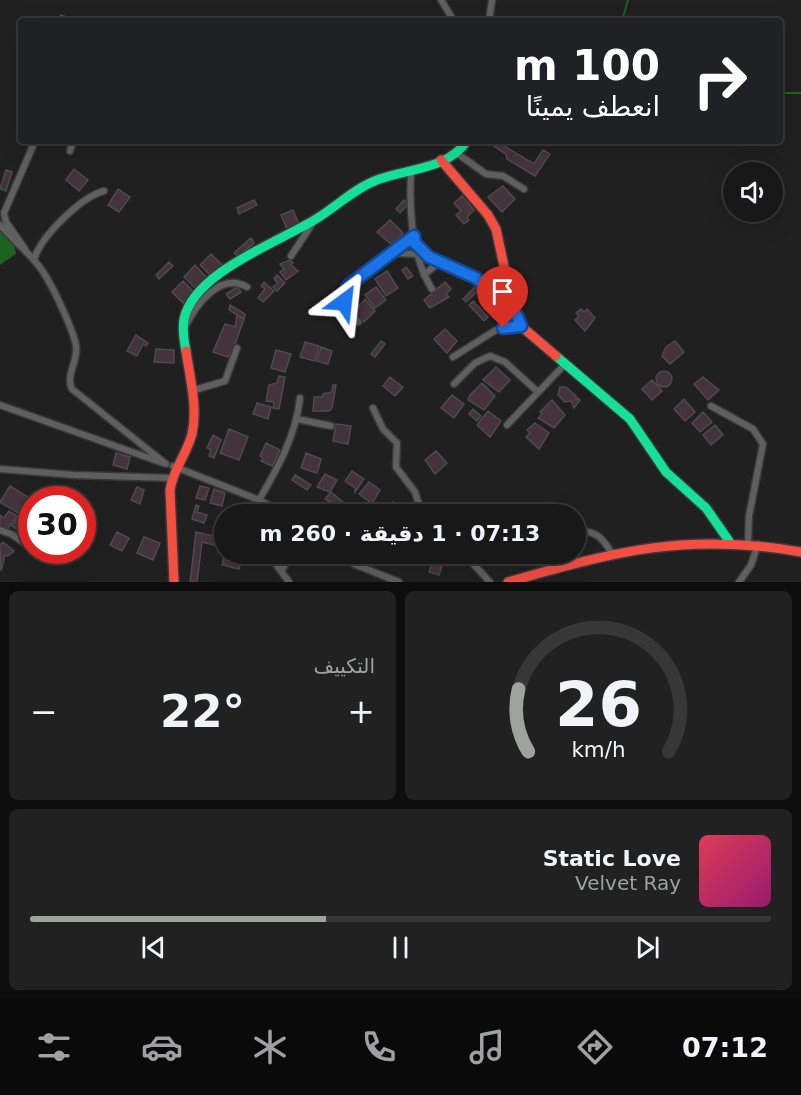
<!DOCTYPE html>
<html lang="ar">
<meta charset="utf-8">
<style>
body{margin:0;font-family:"DejaVu Sans",Cairo,sans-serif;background:#202120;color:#f1f3f6;direction:rtl;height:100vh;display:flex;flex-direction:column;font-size:22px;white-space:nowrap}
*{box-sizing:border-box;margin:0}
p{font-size:20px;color:#9ea0a1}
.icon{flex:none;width:33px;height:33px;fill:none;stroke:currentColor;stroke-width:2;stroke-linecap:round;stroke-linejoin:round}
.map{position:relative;height:582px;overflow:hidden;direction:ltr}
.panel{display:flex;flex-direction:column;gap:9px;padding:9px;background:#0d0d0d;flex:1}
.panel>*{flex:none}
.top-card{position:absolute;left:18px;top:18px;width:765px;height:126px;border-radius:6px;box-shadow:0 6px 24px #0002,0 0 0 2px #363736;direction:rtl;background:#202124;color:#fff;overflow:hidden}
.tools{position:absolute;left:723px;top:162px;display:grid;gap:12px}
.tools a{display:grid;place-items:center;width:60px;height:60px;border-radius:50%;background:#171817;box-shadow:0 6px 24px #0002,0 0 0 2px #363736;font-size:30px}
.speed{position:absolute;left:18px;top:486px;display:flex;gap:12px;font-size:30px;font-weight:700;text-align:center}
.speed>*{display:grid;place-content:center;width:78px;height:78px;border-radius:50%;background:#171817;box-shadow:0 6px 24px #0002,0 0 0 2px #363736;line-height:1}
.speed .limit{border:9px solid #d22;background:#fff;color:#111}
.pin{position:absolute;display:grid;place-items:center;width:51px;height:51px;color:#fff;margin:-62px -26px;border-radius:50% 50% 50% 0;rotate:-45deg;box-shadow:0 0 6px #0007}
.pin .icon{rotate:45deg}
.me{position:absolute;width:66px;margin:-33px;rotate:30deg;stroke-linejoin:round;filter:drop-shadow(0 0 4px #0008)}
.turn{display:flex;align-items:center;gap:21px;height:126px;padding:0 24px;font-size:27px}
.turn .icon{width:78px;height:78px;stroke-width:2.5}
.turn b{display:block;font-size:42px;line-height:51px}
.big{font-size:45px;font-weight:600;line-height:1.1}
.panel .card{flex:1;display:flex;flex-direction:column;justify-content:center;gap:9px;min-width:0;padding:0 21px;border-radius:9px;background:#202120}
.panel .dial{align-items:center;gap:0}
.dial svg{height:156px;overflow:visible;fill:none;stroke:#363736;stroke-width:7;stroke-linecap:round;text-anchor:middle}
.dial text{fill:#f1f3f6;stroke:none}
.song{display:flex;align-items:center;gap:18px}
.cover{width:72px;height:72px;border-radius:9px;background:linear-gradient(135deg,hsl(350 70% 55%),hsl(320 70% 35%))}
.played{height:6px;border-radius:3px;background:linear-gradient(90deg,#a0a2a0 40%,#363736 40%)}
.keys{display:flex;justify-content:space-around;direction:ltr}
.heat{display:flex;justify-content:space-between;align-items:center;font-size:33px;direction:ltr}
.panel .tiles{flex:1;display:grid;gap:9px;grid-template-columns:1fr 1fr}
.card:last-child{grid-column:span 2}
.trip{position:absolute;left:214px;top:504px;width:372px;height:60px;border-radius:30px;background:#171817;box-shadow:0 6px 24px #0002,0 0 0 2px #363736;font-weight:600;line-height:60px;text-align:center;direction:rtl}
.tabs{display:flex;height:96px;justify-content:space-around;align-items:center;background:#090a09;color:#9ea0a1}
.tabs .icon{width:42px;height:42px}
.tabs .on{color:#a0a2a0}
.tabs b{font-size:27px;color:#f1f3f6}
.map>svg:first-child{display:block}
.water{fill:#1d6221}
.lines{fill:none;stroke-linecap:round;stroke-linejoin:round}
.stream{stroke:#1d6221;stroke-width:2}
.building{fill:#44333b;stroke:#4d4b4c;stroke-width:1.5}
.street-casing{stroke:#393a39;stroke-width:9}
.fast-casing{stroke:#393a39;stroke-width:12}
.jam-casing{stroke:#393a39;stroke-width:12}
.street{stroke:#5e5f5e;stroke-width:6}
.fast{stroke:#16e098;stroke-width:9}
.jam{stroke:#f24e42;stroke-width:9}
.route-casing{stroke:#114b97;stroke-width:15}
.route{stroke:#1a73e8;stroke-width:10}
</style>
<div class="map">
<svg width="801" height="582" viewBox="0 0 801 582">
<rect width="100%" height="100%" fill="#1f201f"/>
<path class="water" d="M0,229L14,244L16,254L0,265Z"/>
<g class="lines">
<path class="stream" d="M625,21L623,17L628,0
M780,93H801"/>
</g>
<path class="building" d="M61,15L78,21H58Z
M486,141H496L534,164L543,150L550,154L535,176L507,159L506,154Z
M74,169L88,180L79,191L66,180Z
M6,170L12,172L6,191L0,189Z
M503,186L515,199L502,212L488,197Z
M118,189L130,197L119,212L108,205Z
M462,196L474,210L467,217L469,220L464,224L456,215L461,211L454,203Z
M254,200L257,205L239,214L237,208Z
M404,200L408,204L400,213L396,209Z
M293,210L299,224L287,229L281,215Z
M390,220L403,233L392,245L377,232Z
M251,238L254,243L238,257L234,253Z
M211,254L222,265L211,276L200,265Z
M290,260L293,263L291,265L298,271L286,280L280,272L284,269L280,264Z
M169,262L173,266L159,279L156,275Z
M195,265L207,278L196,289L184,277Z
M406,267L413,276L408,279L402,270Z
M387,271L398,288L386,296L375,279Z
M277,275L285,283L277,291L273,287L278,283L274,279Z
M183,281L194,292L183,303L172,292Z
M264,282L274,291L263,302L258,298L265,289L261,286Z
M445,282L451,289L446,294L449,297L430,308L424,300Z
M237,287L241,292L230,299L226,294Z
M376,287L386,300L375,308L365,295Z
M475,287L478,291L466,302L463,299Z
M365,299L375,311L364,322L354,312Z
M473,301L488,317L484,321L469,305Z
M230,305L245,314L244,319L229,310Z
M581,309L584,312L587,309L595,318L585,331L575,320L579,316L576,313Z
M237,315L244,319L233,350L228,357L213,352L225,324L235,327Z
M445,329L457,341L447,353L434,339Z
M136,335L148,343L146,346L143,344L137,356L127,351Z
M381,341L385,344L375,357L371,354Z
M675,341L684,352L670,364L662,356L666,347Z
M305,342L319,346L315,361L300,357Z
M321,347L332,351L328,364L317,361Z
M156,349L174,350V363L154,362Z
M276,350L291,354L285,372L271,368Z
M496,367L510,380L499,392L483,380Z
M656 379a8 8 0 1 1 16 0a8 8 0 1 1-16 0Z
M279,376L285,377L279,409L273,408L274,402L266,401L269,385L277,383Z
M390,377L403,387L395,396L383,386Z
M703,377L719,390L708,400L694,384Z
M652,380L662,391L652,400L642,389Z
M482,383L495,396L484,410L468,400L470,395Z
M333,385H336L332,408L329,411H313L314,397H322L323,394L332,392Z
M560,387H566L576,396V400L578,398L580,400L574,408L571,401L565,402L558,395Z
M452,395L464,404L454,418L441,408Z
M684,399L695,412L685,421L674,409Z
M552,400L565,415L554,428L538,418L542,414L540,412Z
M257,403L271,407L268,419L253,414Z
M473,409L481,416L477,421L469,414Z
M488,411L501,421L490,437L477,425Z
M703,412L712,422L700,432L692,423Z
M535,423L549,433L539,449L526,437L530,433L527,430Z
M336,424L351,426L348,444L333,441Z
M715,425L723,435L711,445L703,435Z
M229,429L248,437L239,460L220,453Z
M213,435L221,440L214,458L209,456L211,450L207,448Z
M266,443L280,450L272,466L261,461L263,458L260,456Z
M436,451L447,463L435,474L425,460Z
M116,453L130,457L127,469L113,465Z
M306,453L321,459L317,473L301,468Z
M352,471L364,479L355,492V488L345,481Z
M325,474L337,480L330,492L317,487Z
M295,475L311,485L307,490L292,480Z
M369,482L380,490L372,504L359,494Z
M10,486L28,497L18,513L0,502Z
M200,486L209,488L205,500L196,498Z
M137,487L144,490L140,504L131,500Z
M214,489L225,493L222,506L210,503Z
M331,492L343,502L338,512L327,506L330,502L325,499Z
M393,502L409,511L407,514L386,513Z
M196,505L199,506L197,512L207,515L204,523L192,519Z
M346,506L358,514H340Z
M24,508L28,510L16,529L12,526Z
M9,511L17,516L6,531L0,527V515L4,518Z
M32,525V545L23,538Z
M117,532L129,538L122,551L110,545Z
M196,532L223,538L222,547L202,542L197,582H190Z
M144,537L160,543L153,560L137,553Z
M3,542L14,551L8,556L5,555L1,571L0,545Z
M225,552L243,554L239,569L222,565Z
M434,557L444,560L439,575L429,572Z"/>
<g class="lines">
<defs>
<path id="street" d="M441,0L454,21
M489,21L492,0
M70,151L73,141
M458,154L486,174L503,176L524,189
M411,173C409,211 411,256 432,289
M0,225C12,239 27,251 38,265C50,279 72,327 76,345C79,360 65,375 72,389L166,464
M415,243L435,261L470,274L516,314
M25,249L6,222L4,213L35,141
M393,253L417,254
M291,256L314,221
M34,260C40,237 81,197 104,191
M424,275L438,263
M358,322L344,302L345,289L414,236
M185,327C195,306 220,271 247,287
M453,357L496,330L521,326
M454,384L475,363L490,356L505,362L538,392
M191,391L225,381L237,348
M0,405L163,463
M711,406L753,429L763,444L749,516L748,543
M373,408L383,429L397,443L396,467L415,492L422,514
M297,419L331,426
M507,425L566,363
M173,466L259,500L284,514
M0,469L74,475L172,478
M259,500C278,468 296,435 300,398
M0,530L11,534L32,548
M576,532C594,529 602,537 611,552
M263,554L275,563L289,582
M335,554L354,564L399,582
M464,554L490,582
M282,570L291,554
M739,582L751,565L758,544"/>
<path id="fast" d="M186,351C184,341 182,330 184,319C194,272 279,242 316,219C336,207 355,188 377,180C408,168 447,170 467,141
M556,356L630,419L666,472L706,508L729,541"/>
<path id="jam" d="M441,160L488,215L496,229L510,294L521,326L556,356
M174,582L170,490C173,469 187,454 192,434C198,408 190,378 186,351
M508,582C617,551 687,532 801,552"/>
</defs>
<use href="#street" class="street-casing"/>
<use href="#fast" class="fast-casing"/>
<use href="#jam" class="jam-casing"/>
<use href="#street" class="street"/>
<use href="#fast" class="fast"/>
<use href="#jam" class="jam"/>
</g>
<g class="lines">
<defs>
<path id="route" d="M344,302V293L349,285L414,236L415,243L429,257L476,278L516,314L521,326L503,328"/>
</defs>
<use href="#route" class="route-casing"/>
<use href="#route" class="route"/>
</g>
</svg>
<div class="tools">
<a><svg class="icon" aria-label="sound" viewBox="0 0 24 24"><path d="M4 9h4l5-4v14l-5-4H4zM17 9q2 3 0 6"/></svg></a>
</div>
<div class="speed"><div class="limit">30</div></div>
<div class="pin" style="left:503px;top:328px;background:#d93025"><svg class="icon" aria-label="arrive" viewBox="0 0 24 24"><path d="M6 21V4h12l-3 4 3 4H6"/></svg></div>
<svg class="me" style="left:344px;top:302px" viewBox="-20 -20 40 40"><path d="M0-17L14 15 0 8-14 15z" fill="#1a73e8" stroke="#fff" stroke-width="4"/></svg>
<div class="trip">07:13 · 1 دقيقة · 260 m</div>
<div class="top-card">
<div class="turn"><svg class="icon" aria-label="right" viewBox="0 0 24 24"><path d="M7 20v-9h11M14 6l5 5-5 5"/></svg><div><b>100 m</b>انعطف يمينًا</div></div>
</div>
</div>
<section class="panel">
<div class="tiles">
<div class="card dial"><svg viewBox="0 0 100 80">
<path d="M14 69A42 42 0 1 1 86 69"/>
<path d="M14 69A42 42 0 0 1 9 37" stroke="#a0a2a0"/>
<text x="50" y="56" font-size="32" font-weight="700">26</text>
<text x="50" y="72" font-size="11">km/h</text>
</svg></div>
<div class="card"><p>التكييف</p>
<div class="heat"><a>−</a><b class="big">22°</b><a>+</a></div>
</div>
<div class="card">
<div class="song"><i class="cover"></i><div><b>Static Love</b><p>Velvet Ray</p></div></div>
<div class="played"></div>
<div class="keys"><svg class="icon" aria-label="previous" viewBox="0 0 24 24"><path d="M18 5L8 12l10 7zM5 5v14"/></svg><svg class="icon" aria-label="pause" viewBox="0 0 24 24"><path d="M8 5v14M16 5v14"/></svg><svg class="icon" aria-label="next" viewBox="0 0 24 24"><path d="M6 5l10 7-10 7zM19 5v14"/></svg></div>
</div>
</div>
</section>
<nav class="tabs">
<b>07:12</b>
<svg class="icon on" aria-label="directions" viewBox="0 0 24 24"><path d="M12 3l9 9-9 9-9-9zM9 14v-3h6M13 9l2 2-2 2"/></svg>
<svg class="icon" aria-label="music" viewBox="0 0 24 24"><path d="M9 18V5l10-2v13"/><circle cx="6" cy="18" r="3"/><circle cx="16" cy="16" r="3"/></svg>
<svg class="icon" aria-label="phone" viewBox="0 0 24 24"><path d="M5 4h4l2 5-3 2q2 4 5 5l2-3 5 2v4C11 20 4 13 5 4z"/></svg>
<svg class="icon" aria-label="climate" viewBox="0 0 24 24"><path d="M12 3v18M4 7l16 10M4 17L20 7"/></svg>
<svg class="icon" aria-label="car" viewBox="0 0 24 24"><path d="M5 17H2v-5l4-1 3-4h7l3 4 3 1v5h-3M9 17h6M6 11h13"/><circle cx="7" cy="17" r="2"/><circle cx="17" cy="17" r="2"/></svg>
<svg class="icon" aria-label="filters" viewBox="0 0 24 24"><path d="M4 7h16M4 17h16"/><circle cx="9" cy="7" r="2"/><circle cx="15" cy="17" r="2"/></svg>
</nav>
